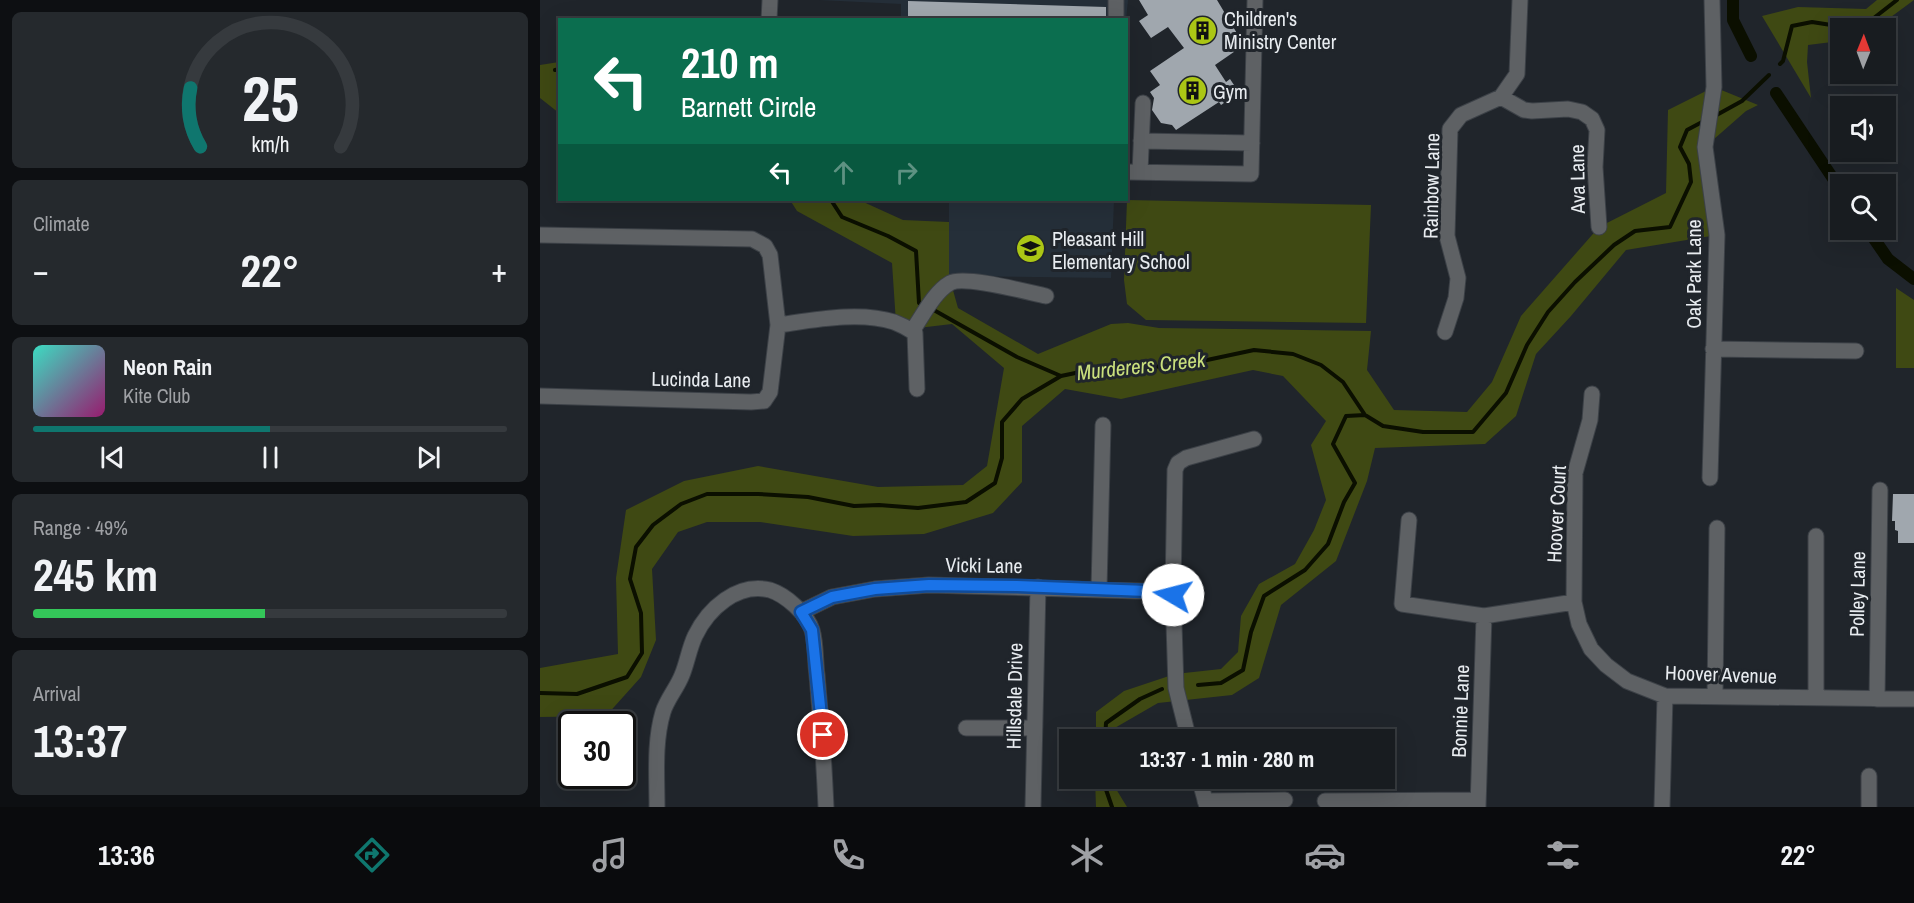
<!DOCTYPE html>
<meta charset="utf-8">
<style>
body{margin:0;font-family:"Archivo Narrow",sans-serif;background:#25292d;color:#f1f3f6;height:100vh;display:flex;flex-direction:column;font-size:22px;white-space:nowrap}
*{box-sizing:border-box;margin:0}
p{font-size:20px;color:#9fa1a5}
.icon{flex:none;width:33px;height:33px;fill:none;stroke:currentColor;stroke-width:2;stroke-linecap:round;stroke-linejoin:round}
.map{position:relative;flex:1;overflow:hidden}
.side{display:flex;flex-direction:column;gap:12px;padding:12px;background:#0d0f12;width:540px}
.side>*{flex:none}
.guide{position:absolute;left:18px;top:18px;width:570px;height:183px;border-radius:0px;box-shadow:0 6px 24px #0002,0 0 0 2px #363a3e;background:#0b6e4f;color:#fff;overflow:hidden}
.needle{width:39px;rotate:1deg}
.fabs{position:absolute;left:1290px;top:18px;display:grid;gap:12px}
.fabs a{display:grid;place-items:center;width:66px;height:66px;border-radius:0px;background:#181c20;box-shadow:0 6px 24px #0002,0 0 0 2px #363a3e;font-size:30px}
.speed{position:absolute;left:18px;top:711px;display:flex;gap:12px;font-size:30px;font-weight:700;text-align:center}
.speed>*{display:grid;place-content:center;width:78px;height:78px;border-radius:50%;background:#181c20;box-shadow:0 6px 24px #0002,0 0 0 2px #363a3e;line-height:1}
.speed .limit{border:3px solid #111;border-radius:9px;background:#fff;color:#111}
.pin{position:absolute;display:grid;place-items:center;width:51px;height:51px;color:#fff;margin:-26px;border:3px solid #fff;border-radius:50%;box-shadow:0 2px 6px #0007}
.me{position:absolute;width:66px;margin:-33px;rotate:278deg;stroke-linejoin:round;filter:drop-shadow(0 0 4px #0008)}
.turn{display:flex;align-items:center;gap:21px;height:126px;padding:0 24px;font-size:27px}
.turn .icon{width:78px;height:78px;stroke-width:2.5}
.turn b{display:block;font-size:42px;line-height:51px}
.lanes{display:flex;align-items:center;height:57px;padding:0 24px;background:#0003;justify-content:center;gap:30px;direction:ltr}
.lanes .off{opacity:.35}
.big{font-size:45px;font-weight:800;line-height:1.1}
.side .card{flex:1;display:flex;flex-direction:column;justify-content:center;gap:9px;min-width:0;padding:0 21px;border-radius:9px;background:#25292d}
.side .dial{align-items:center;gap:0}
.dial svg{height:156px;overflow:visible;fill:none;stroke:#363a3e;stroke-width:7;stroke-linecap:round;text-anchor:middle}
.dial text{fill:#f1f3f6;stroke:none}
.song{display:flex;align-items:center;gap:18px}
.cover{width:72px;height:72px;border-radius:9px;background:linear-gradient(135deg,hsl(170 70% 55%),hsl(320 70% 35%))}
.played{height:6px;border-radius:3px;background:linear-gradient(90deg,#0f766e 50%,#363a3e 50%)}
.keys{display:flex;justify-content:space-around;direction:ltr}
.heat{display:flex;justify-content:space-between;align-items:center;font-size:33px;direction:ltr}
.charge{height:9px;border-radius:4px;background:linear-gradient(90deg,#34c759 49%,#363a3e 0)}
.trip{position:absolute;left:519px;top:729px;width:336px;height:60px;border-radius:0px;background:#181c20;box-shadow:0 6px 24px #0002,0 0 0 2px #363a3e;font-weight:800;line-height:60px;text-align:center}
.dock{display:flex;height:96px;justify-content:space-around;align-items:center;background:#0a0b0d;color:#9fa1a5}
.dock .icon{width:42px;height:42px}
.dock .selected{color:#0f766e}
.dock b{font-size:27px;color:#f1f3f6}
main{display:flex;flex:1;min-height:0}
.map>svg:first-child{display:block}
.built{fill:#252f39}
.green{fill:#3f4913}
.lines{fill:none;stroke-linecap:round;stroke-linejoin:round}
.stream{stroke:#0b0f00;stroke-width:4}
.canal{stroke:#0b0f00;stroke-width:12}
.building{fill:#a0a7ae}
.minor-casing{stroke:#3c4147;stroke-width:17}
.minor{stroke:#5e6164;stroke-width:15}
.route-casing{stroke:#114b97;stroke-width:15}
.route{stroke:#1a73e8;stroke-width:10}
.labels{text-anchor:middle;dominant-baseline:central;stroke-width:6;stroke-linejoin:round;paint-order:stroke}
.poi-label{font-size:20px;fill:#e8ecf0;stroke:#20252b;text-anchor:start}
.street-label{font-size:20px;fill:#e8ecf0;stroke:#20252b}
.water-label{font-size:21px;font-style:italic;fill:#cae07d;stroke:#20252b}
</style>
<main>
<section class="side">
<div class="card dial"><svg viewBox="0 0 100 80">
<path d="M14 69A42 42 0 1 1 86 69"/>
<path d="M14 69A42 42 0 0 1 9 39" stroke="#0f766e"/>
<text x="50" y="56" font-size="32" font-weight="700">25</text>
<text x="50" y="72" font-size="11">km/h</text>
</svg></div>
<div class="card"><p>Climate</p>
<div class="heat"><a>−</a><b class="big">22°</b><a>+</a></div>
</div>
<div class="card">
<div class="song"><i class="cover"></i><div><b>Neon Rain</b><p>Kite Club</p></div></div>
<div class="played"></div>
<div class="keys"><svg class="icon" aria-label="previous" viewBox="0 0 24 24"><path d="M18 5L8 12l10 7zM5 5v14"/></svg><svg class="icon" aria-label="pause" viewBox="0 0 24 24"><path d="M8 5v14M16 5v14"/></svg><svg class="icon" aria-label="next" viewBox="0 0 24 24"><path d="M6 5l10 7-10 7zM19 5v14"/></svg></div>
</div>
<div class="card"><p>Range · 49%</p><b class="big">245 km</b><div class="charge"></div></div>
<div class="card"><p>Arrival</p><b class="big">13:37</b></div>
</section>
<div class="map">
<svg width="1374" height="807" viewBox="0 0 1374 807">
<rect width="100%" height="100%" fill="#20252b"/>
<path class="built" d="M279,0H588L586,20L361,19V4Z
M409,200H574L571,278L409,276Z"/>
<path class="green" d="M1337,0H1374L1336,28H1300V41L1268,45L1267,62L1271,98L1222,16L1258,7L1326,9Z
M19,62H20L19,113L0,98V65Z
M1174,87L1218,105L1206,111L1165,147L1177,235L1086,250L1031,316L996,354L976,416L945,444L835,448L827,481L796,561L741,605L719,678L692,695L618,703L573,729L571,739H556V712L584,691L635,674L681,669L698,652L701,616L719,584L755,564L774,530L786,500L771,445L786,421L743,376L713,370L581,399L525,389L482,426V482L453,513L384,534L313,536L220,522H167L138,532L112,569L116,640L101,677L66,716L0,717V668L78,654L76,578L86,510L144,481L218,466L338,487L423,485L447,466L464,368L412,324L378,328L356,323L352,263L257,211L250,200H319L363,220L409,222V276L418,308L498,354L571,324L588,323L619,328L831,331L827,370L854,410L927,412L952,382L981,316L1059,227L1126,193L1128,110Z
M587,200L831,205L826,323L606,320L587,304L584,280Z
M1356,288L1374,300V368H1356Z
M555,779H570L587,807H556Z"/>
<g class="lines">
<path class="stream" d="M1240,64L1243,61L1252,26L1272,22L1304,27L1330,21L1357,0
M15,70L20,69
M1173,117L1202,101L1229,75
M291,200L302,217L348,236L376,251L379,303L385,306
M392,309L477,357L521,376
M658,685L681,683L703,670L711,632L724,596L765,570L788,544L804,502L815,483L793,444L806,416L825,415
M0,693L37,694L87,677L102,653L101,613L90,579L96,547L113,525L141,504L167,494H218L268,497L314,506L339,505L378,508L426,502L455,483L462,458V422L482,399L521,376L559,368L639,366L714,350L753,354L781,365L803,382L825,415L843,426L883,432H933L966,393L987,345L1008,312L1035,282L1074,245L1095,231L1130,227L1151,182L1149,164L1140,147L1147,130L1164,121
M565,740L566,723L600,699L622,689
M562,778L572,807"/>
<path class="canal" d="M1193,0V20L1211,56
M1236,93L1300,189
M1328,230L1348,259L1374,279"/>
</g>
<path class="building" d="M599,0H677L704,45L675,65L686,82L690,79L696,88L693,91L696,95L681,105L679,102L636,130L632,125L621,123L612,110L614,98L610,92L620,85L610,71L644,48L628,27L611,38L599,21L608,15Z
M368,1L566,7V20H368Z
M1353,494H1374V543H1358V531L1355,530V521H1352Z"/>
<g class="lines">
<defs>
<path id="minor" d="M229,20L230,0
M576,20V0
M961,97L984,110L992,111L1028,109L1042,112L1052,119L1057,130L1055,167L1059,227
M601,141L712,143
M586,172L711,174L715,0
M600,172L603,103
M0,235L212,239L225,246L230,255L238,325L230,392L224,401L211,402L0,396
M238,325C274,320 319,311 354,322C362,325 369,329 375,333L377,389
M372,331C383,316 393,293 410,283C424,275 487,292 506,296
M905,332L916,298L918,278L907,236L910,129L921,115L961,97L977,74L980,0
M1173,349L1316,351
M1052,394L1050,420L1035,473L1034,602L1039,624L1051,649L1066,665L1087,681L1125,696L1374,699
M1170,478L1177,235L1165,147L1174,87L1172,0
M869,520L862,604L944,616L1034,602
M559,589L563,425
M261,612L292,597L335,589L389,585L633,592
M1175,697L1177,528
M1276,698V536
M1337,699L1340,490
M426,728H494
M649,740L636,688L633,592L635,470L638,463L646,458L714,439
M1329,776V807
M659,778L667,807
M665,801L745,800
M785,801L938,800
M117,807C117,776 114,742 123,712C127,699 137,688 142,675C147,663 149,649 155,636C168,609 197,582 230,590C246,595 267,614 272,630C276,643 275,661 277,675C281,719 284,763 286,807
M493,807L498,587
M938,807L944,616
M1122,807L1125,696"/>
</defs>
<use href="#minor" class="minor-casing"/>
<use href="#minor" class="minor"/>
</g>
<g class="lines">
<defs>
<path id="route" d="M283,735L272,630L261,612L292,597L335,589L389,585L477,586L633,592V595"/>
</defs>
<use href="#route" class="route-casing"/>
<use href="#route" class="route"/>
</g>
<defs>
<symbol id="building-disc" viewBox="-11 -11 22 22"><circle r="9.5" fill="#abc615" stroke="#20252b"/><path d="M-4-6H4V6H1V3H-1V6H-4ZM-2.5-4.3h1.7v1.8h-1.7ZM.8-4.3h1.7v1.8H.8ZM-2.5-1h1.7V.8h-1.7ZM.8-1h1.7V.8H.8Z" fill="#111"/></symbol>
<symbol id="school-disc" viewBox="-11 -11 22 22"><circle r="9.5" fill="#abc615" stroke="#20252b"/><path d="M0-5L7-2L0 1L-7-2ZM-4 1L0 2.5L4 1V4Q0 6-4 4Z" fill="#111"/></symbol>
</defs>
<g fill-rule="evenodd">
<use href="#building-disc" x="646" y="14" width="33" height="33"/>
<use href="#building-disc" x="636" y="74" width="33" height="33"/>
<use href="#school-disc" x="474" y="232" width="33" height="33"/>
</g>
<g class="labels">
<g class="poi-label">
<text x="684" y="18">Children's<tspan x="684" dy="23">Ministry Center</tspan></text>
<text x="673" y="91">Gym</text>
<text x="512" y="238">Pleasant Hill<tspan x="512" dy="23">Elementary School</tspan></text>
</g>
<g class="street-label">
<text transform="translate(1037 179) rotate(-91)">Ava Lane</text>
<text transform="translate(891 186) rotate(-89)">Rainbow Lane</text>
<text transform="translate(1153 274) rotate(-90)">Oak Park Lane</text>
<text transform="translate(161 379) rotate(1)">Lucinda Lane</text>
<text transform="translate(1016 514) rotate(-87)">Hoover Court</text>
<text transform="translate(444 565) rotate(1)">Vicki Lane</text>
<text transform="translate(1317 594) rotate(-89)">Polley Lane</text>
<text transform="translate(1181 674) rotate(2)">Hoover Avenue</text>
<text transform="translate(474 696) rotate(-89)">Hillsdale Drive</text>
<text transform="translate(920 711) rotate(-88)">Bonnie Lane</text>
</g>
<g class="water-label">
<text transform="translate(601 366) rotate(-6)">Murderers Creek</text>
</g>
</g>
</svg>
<div class="fabs">
<a><svg class="needle" viewBox="-14 -14 28 28"><path d="M0-13l5 13h-10z" fill="#e53935"/><path d="M0 13l5-13h-10z" fill="#9fa1a5"/></svg></a>
<a><svg class="icon" aria-label="sound" viewBox="0 0 24 24"><path d="M4 9h4l5-4v14l-5-4H4zM17 9q2 3 0 6"/></svg></a>
<a><svg class="icon" aria-label="search" viewBox="0 0 24 24"><circle cx="10" cy="10" r="6"/><path d="M15 15l6 6"/></svg></a>
</div>
<div class="speed"><div class="limit">30</div></div>
<div class="pin" style="left:283px;top:735px;background:#d93025"><svg class="icon" aria-label="arrive" viewBox="0 0 24 24"><path d="M6 21V4h12l-3 4 3 4H6"/></svg></div>
<svg class="me" style="left:633px;top:595px" viewBox="-20 -20 40 40"><circle r="19" fill="#fff"/><path d="M0-13L10 11 0 6-10 11z" fill="#1a73e8"/></svg>
<div class="trip">13:37 · 1 min · 280 m</div>
<div class="guide">
<div class="turn"><svg class="icon" aria-label="left" viewBox="0 0 24 24"><path d="M17 20v-9H6M10 6l-5 5 5 5"/></svg><div><b>210 m</b>Barnett Circle</div></div>
<div class="lanes"><svg class="icon" aria-label="left" viewBox="0 0 24 24"><path d="M17 20v-9H6M10 6l-5 5 5 5"/></svg><svg class="icon off" aria-label="ahead" viewBox="0 0 24 24"><path d="M12 20V5M6 11l6-6 6 6"/></svg><svg class="icon off" aria-label="right" viewBox="0 0 24 24"><path d="M7 20v-9h11M14 6l5 5-5 5"/></svg></div>
</div>
</div>
</main>
<nav class="dock">
<b>13:36</b>
<svg class="icon selected" aria-label="directions" viewBox="0 0 24 24"><path d="M12 3l9 9-9 9-9-9zM9 14v-3h6M13 9l2 2-2 2"/></svg>
<svg class="icon" aria-label="music" viewBox="0 0 24 24"><path d="M9 18V5l10-2v13"/><circle cx="6" cy="18" r="3"/><circle cx="16" cy="16" r="3"/></svg>
<svg class="icon" aria-label="phone" viewBox="0 0 24 24"><path d="M5 4h4l2 5-3 2q2 4 5 5l2-3 5 2v4C11 20 4 13 5 4z"/></svg>
<svg class="icon" aria-label="climate" viewBox="0 0 24 24"><path d="M12 3v18M4 7l16 10M4 17L20 7"/></svg>
<svg class="icon" aria-label="car" viewBox="0 0 24 24"><path d="M5 17H2v-5l4-1 3-4h7l3 4 3 1v5h-3M9 17h6M6 11h13"/><circle cx="7" cy="17" r="2"/><circle cx="17" cy="17" r="2"/></svg>
<svg class="icon" aria-label="filters" viewBox="0 0 24 24"><path d="M4 7h16M4 17h16"/><circle cx="9" cy="7" r="2"/><circle cx="15" cy="17" r="2"/></svg>
<b>22°</b>
</nav>
